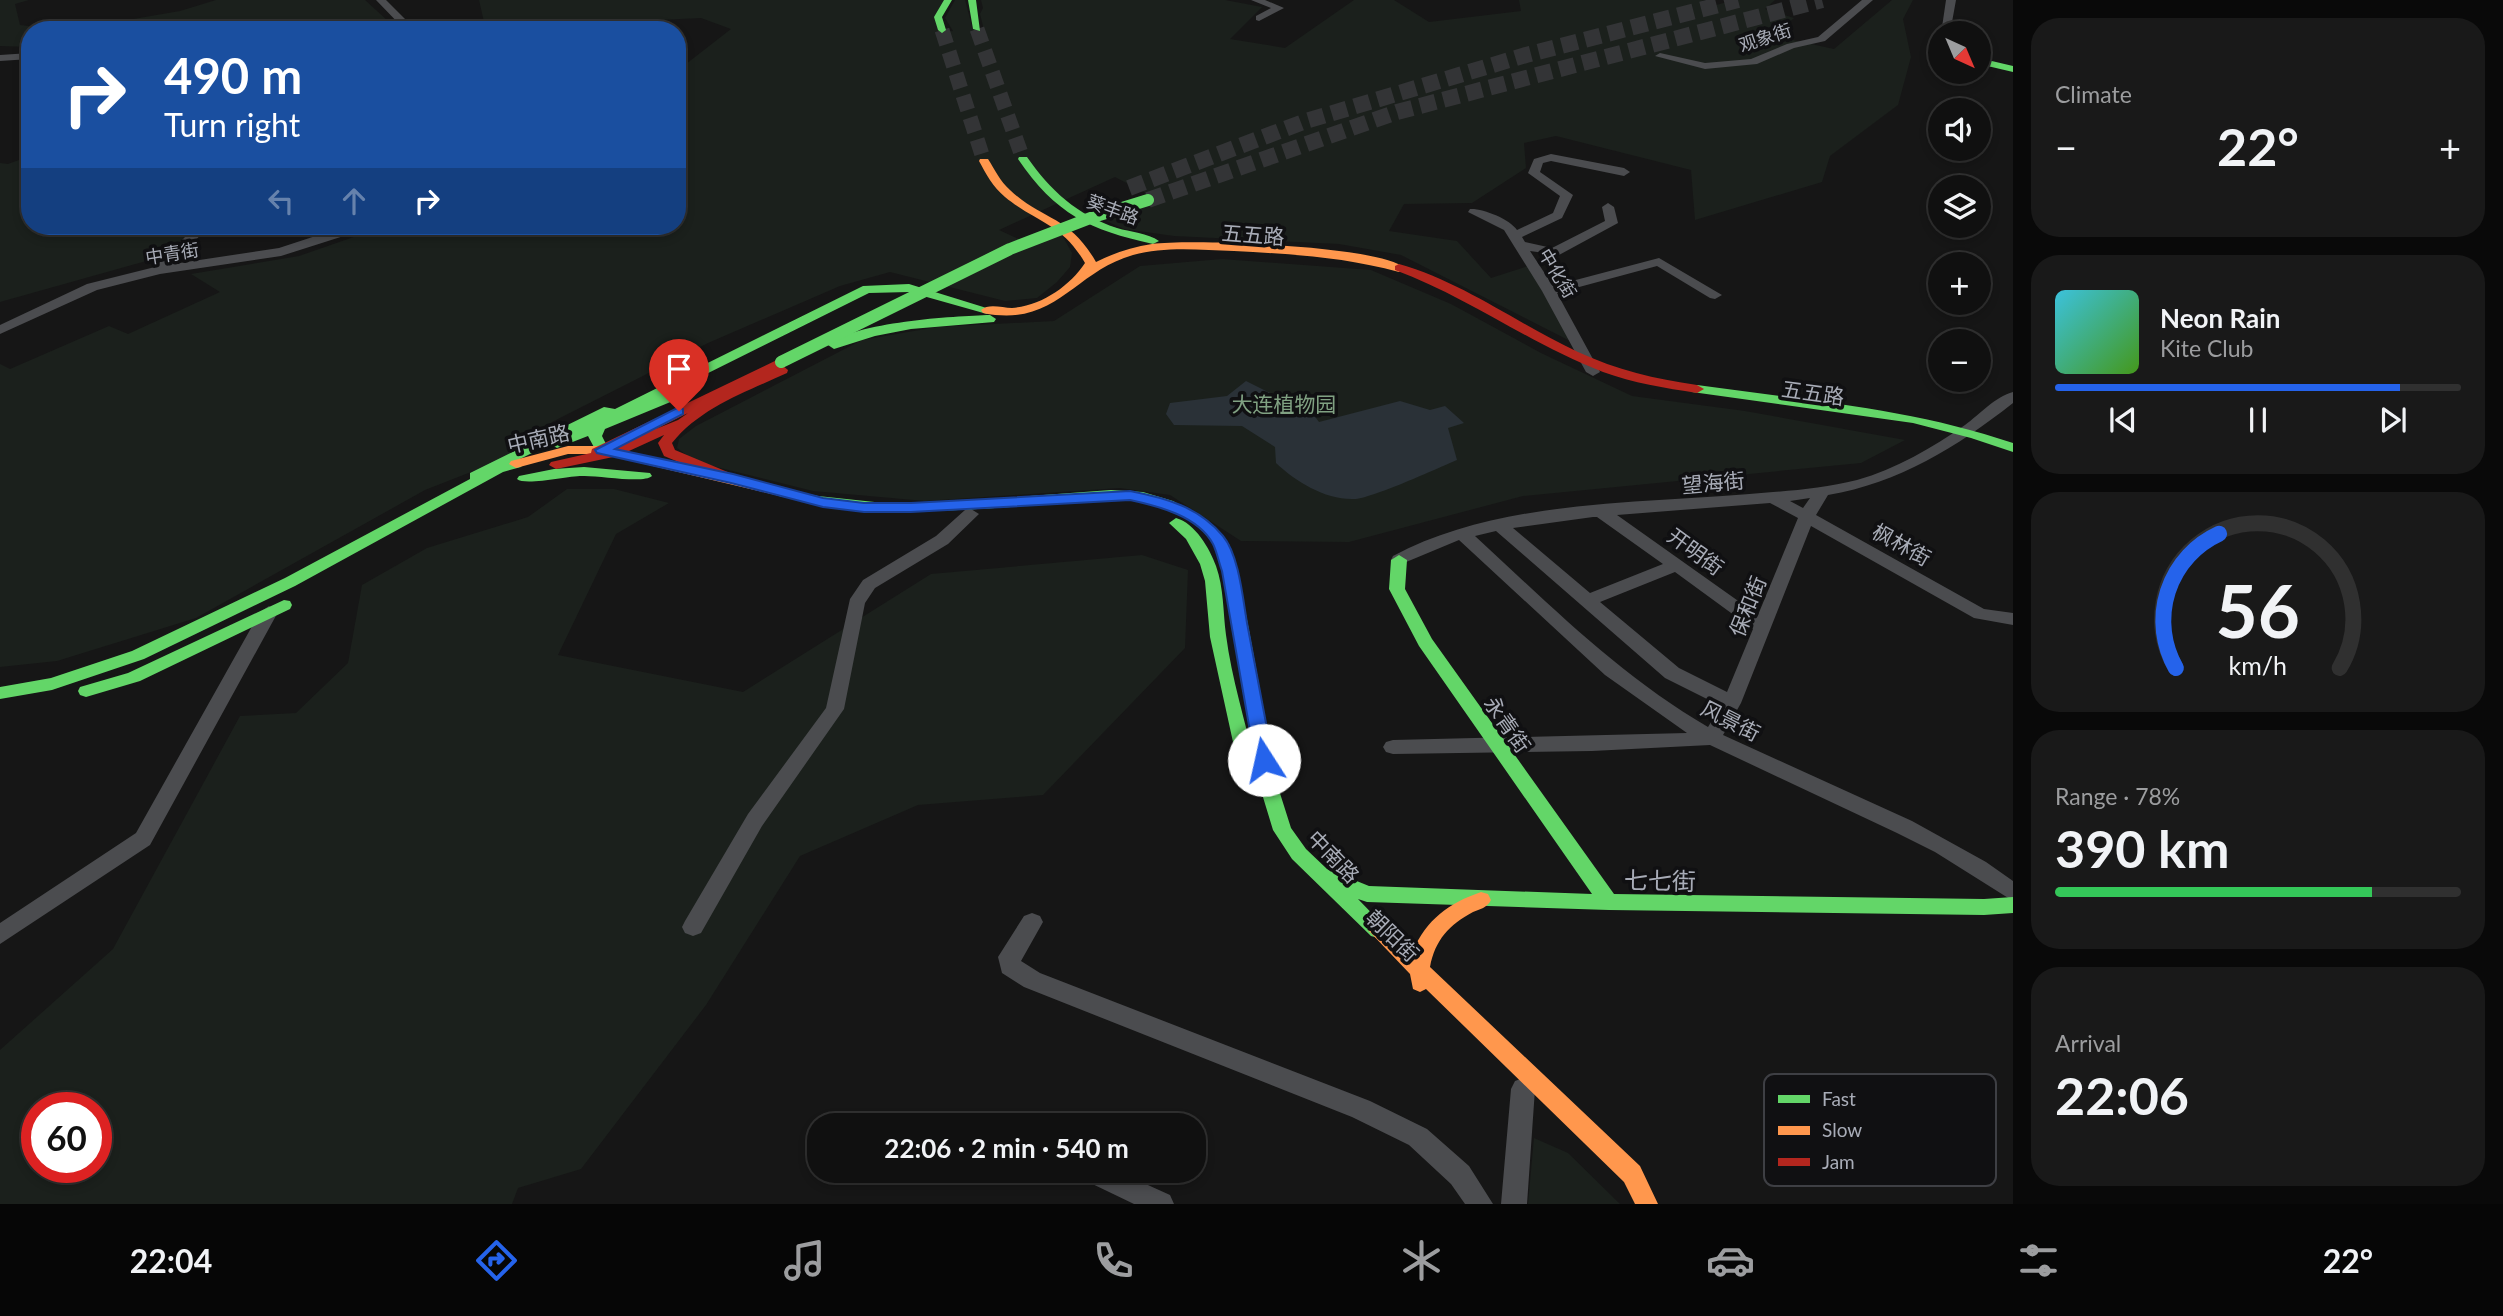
<!DOCTYPE html>
<meta charset="utf-8">
<style>
body{margin:0;font-family:Lato,"Noto Sans SC",sans-serif;background:#191919;color:#f1f3f6;height:100vh;display:flex;flex-direction:column;font-size:26px;white-space:nowrap}
*{box-sizing:border-box;margin:0}
p{font-size:23px;color:#9c9d9f}
.icon{flex:none;width:38px;height:38px;fill:none;stroke:currentColor;stroke-width:2;stroke-linecap:round;stroke-linejoin:round}
.map{position:relative;flex:1;overflow:hidden}
.panel{display:flex;flex-direction:column;gap:18px;padding:18px;background:#090909;width:490px}
.panel>*{flex:none}
.top-card{position:absolute;left:21px;top:21px;width:665px;height:214px;border-radius:28px;box-shadow:0 4px 10px #0003,0 0 0 2px #303030;background:#1a4fa0;color:#fff;overflow:hidden}
.needle{width:46px;rotate:136deg}
.controls{position:absolute;left:1928px;top:21px;display:grid;gap:14px}
.controls a{display:grid;place-items:center;width:63px;height:63px;border-radius:50%;background:#101010;box-shadow:0 4px 10px #0003,0 0 0 2px #303030;font-size:35px}
.speed{position:absolute;left:21px;top:1092px;display:flex;gap:14px;font-size:35px;font-weight:700;text-align:center}
.speed>*{display:grid;place-content:center;width:91px;height:91px;border-radius:50%;background:#101010;box-shadow:0 4px 10px #0003,0 0 0 2px #303030;line-height:1}
.speed .limit{border:10px solid #d22;background:#fff;color:#111}
.pin{position:absolute;display:grid;place-items:center;width:60px;height:60px;color:#fff;margin:-72px -30px;border-radius:50% 50% 50% 0;rotate:-45deg;box-shadow:0 0 7px #0007}
.pin .icon{rotate:45deg}
.me{position:absolute;width:77px;margin:-38px;rotate:350deg;stroke-linejoin:round;filter:drop-shadow(0 0 5px #0008)}
.turn{display:flex;align-items:center;gap:24px;height:147px;padding:0 28px;font-size:32px}
.turn .icon{width:91px;height:91px;stroke-width:2.5}
.turn b{display:block;font-size:49px;line-height:60px}
.lanes{display:flex;align-items:center;height:66px;padding:0 28px;background:#0003;justify-content:center;gap:35px;direction:ltr}
.lanes .off{opacity:.35}
.big{font-size:52px;font-weight:700;line-height:1.1}
.panel .card{flex:1;display:flex;flex-direction:column;justify-content:center;gap:10px;min-width:0;padding:0 24px;border-radius:28px;background:#191919}
.panel .dial{align-items:center;gap:0}
.dial svg{height:182px;overflow:visible;fill:none;stroke:#303030;stroke-width:7;stroke-linecap:round;text-anchor:middle}
.dial text{fill:#f1f3f6;stroke:none}
.song{display:flex;align-items:center;gap:21px}
.cover{width:84px;height:84px;border-radius:10px;background:linear-gradient(135deg,hsl(190 70% 55%),hsl(100 70% 35%))}
.played{height:7px;border-radius:4px;background:linear-gradient(90deg,#2563eb 85%,#303030 85%)}
.keys{display:flex;justify-content:space-around;direction:ltr}
.heat{display:flex;justify-content:space-between;align-items:center;font-size:38px;direction:ltr}
.charge{height:10px;border-radius:5px;background:linear-gradient(90deg,#34c759 78%,#303030 0)}
.trip{position:absolute;left:807px;top:1113px;width:399px;height:70px;border-radius:28px;background:#101010;box-shadow:0 4px 10px #0003,0 0 0 2px #303030;font-weight:700;line-height:70px;text-align:center}
.tab-bar{display:flex;height:112px;justify-content:space-around;align-items:center;background:#060606;color:#9c9d9f}
.tab-bar .icon{width:49px;height:49px}
.tab-bar .selected{color:#2563eb}
.tab-bar b{font-size:32px;color:#f1f3f6}
main{display:flex;flex:1;min-height:0}
.map>svg:first-child{display:block}
.green{fill:#1b201c;fill-rule:evenodd}
.water{fill:#2a3137}
.lines{fill:none;stroke-linecap:round;stroke-linejoin:round}
.secondary-tunnel{stroke:#333436;stroke-width:15;stroke-dasharray:15 8;stroke-linecap:butt}
.primary-tunnel{stroke:#333436;stroke-width:16;stroke-dasharray:16 8;stroke-linecap:butt}
.street{fill:#4b4c4f;fill-rule:evenodd}
.fast{fill:#63d668;fill-rule:evenodd}
.slow{fill:#ff974d;fill-rule:evenodd}
.jam{fill:#b3261e;fill-rule:evenodd}
.fast-bridge-far1{stroke:#63d668;stroke-width:10}
.fast-bridge{stroke:#63d668;stroke-width:12}
.route{fill:#2563eb;stroke:#184099;stroke-width:2}
.labels{text-anchor:middle;dominant-baseline:central;stroke-width:7;stroke-linejoin:round;paint-order:stroke}
.far-street-label{font-size:18px;fill:#a8acb7;stroke:#101012}
.street-label{font-size:21px;fill:#a8acb7;stroke:#101012}
.park-label{font-size:21px;fill:#80a182;stroke:#101012}
.near-street-label{font-size:24px;fill:#a8acb7;stroke:#101012}
.key{fill:#101012;stroke:#3e3f44;stroke-width:2}
.key-label{font-size:19px;fill:#a8acb7}
</style>
<main>
<div class="map">
<svg width="2013" height="1204" viewBox="0 0 2013 1204">
<rect width="100%" height="100%" fill="#161616"/>
<path class="green" d="M0,0H29L15,4L20,25L63,30H30V47L0,46Z
M216,0H365L388,21L382,30H69L180,11Z
M479,0H944L940,32L953,31L945,18L955,0H965L973,30H984L980,14L983,8L981,0H1225L1262,7L1230,39L1285,48L1354,0H1394L1429,22L1521,11L1519,0H1702L1716,5L1735,0H1775L1765,9L1794,18L1774,36L1834,49L1892,0H1913L1903,19L1911,57L1898,105L1830,156L1822,182L1695,220L1691,170L1556,136L1524,143L1526,168L1472,203L1404,204L1389,231L1457,241L1491,278L1528,266L1572,342L1401,255L1339,244L1174,236L1124,229L1106,221L1161,201L1115,177L999,230L1034,246L1062,235L1072,253L1070,267L1057,282L1037,298L1005,301L890,272L840,286L708,343L552,422L543,444L425,490L196,618L57,661L0,667V364L10,369L109,326L128,334L220,292L191,274L299,256L371,231L377,226H677V71L731,29L701,18L512,27L484,22Z
M30,156V226H197L164,256L0,302V163L8,164Z
M1222,259L1371,270L1451,304L1541,353L1632,396L1745,411L1905,440L1861,463L1523,496L1349,542L1241,541L1170,495L1120,488L925,501L813,491L696,462L677,448L679,439L696,426L862,340L937,327L1054,321L1140,266Z
M567,489H614L669,503L616,534L558,655L743,692L931,574L1142,555L1188,570L1185,648L1043,795L918,805L800,856L706,1005L581,1169L518,1188L512,1204H0V1050L113,949L240,716L296,713L348,663L362,585L427,548L528,517ZM37,1108H96V1167H37Z
M1534,1138L1568,1153L1620,1204H1528Z"/>
<path class="water" d="M1246,381L1274,395L1295,412L1313,414L1319,422L1400,401L1430,410L1445,406L1464,423L1448,428L1457,460C1438,468 1371,499 1354,499C1326,500 1296,482 1276,463L1275,447L1242,426L1174,425L1166,414L1170,403L1227,396Z"/>
<g class="lines">
<path class="secondary-tunnel" d="M977,29L1023,159
M942,30L984,161"/>
<path class="primary-tunnel" d="M1129,188L1306,121L1526,55L1738,0
M1148,200L1397,112L1822,0"/>
<path class="street" d="M376,0H386L416,30H405Z
M1251,0H1265L1284,8L1259,21L1256,20V16L1271,8Z
M1862,0H1873L1825,41L1794,48L1757,64L1705,69L1655,56L1660,53L1705,63L1751,59L1787,44L1818,37Z
M1946,0H1956L1950,33L1941,34Z
M30,53V59L0,61V55Z
M1551,154L1624,168L1630,172L1624,176L1551,161L1543,163L1540,172L1573,195L1562,218L1522,237L1525,242L1552,248L1605,221L1602,207L1608,203L1614,207L1618,223L1559,255L1530,251L1553,286L1659,258L1722,295L1715,299L1710,298L1657,266L1557,293L1600,372L1593,376L1586,372L1542,291L1504,230L1468,212L1470,209C1482,208 1510,219 1517,230L1553,213L1560,196L1528,173L1534,159Z
M196,226H209L173,264L279,248L346,226H360L350,234L281,256L160,274L97,290L0,334V325L87,284L155,267Z
M2013,392V403C1957,447 1899,483 1828,495L1816,515L1984,609L2013,613V625L1974,618L1811,526L1741,703L1723,735L1912,821L1986,862L2013,881V901L1935,852L1897,833L1710,745L1592,751L1393,754L1386,752L1383,747L1386,742L1393,740L1687,733L1605,675L1459,540L1399,565L1391,560L1393,556C1503,497 1651,504 1773,492C1801,490 1829,487 1857,480C1896,469 1932,448 1965,425C1979,415 1996,396 2013,392ZM1810,498L1803,508L1790,501ZM1770,503L1798,518L1758,615L1617,515ZM1593,517H1597L1663,564L1590,593L1513,528ZM1496,531L1665,678L1721,706L1708,727C1620,676 1549,604 1475,536ZM1675,572L1753,629L1727,692L1679,668L1600,602Z
M971,509L979,514L948,544L875,588L865,603L844,709L762,826L701,933L693,936L685,933L682,927L685,921L748,814L826,708L850,599L863,580L936,536L965,510Z
M269,606L278,612L150,845L0,944V923L136,833L260,612Z
M1032,913L1040,916L1043,922L1021,961L1040,973L1370,1101L1427,1129L1469,1166L1493,1204H1465L1451,1184L1409,1145L1352,1117L1024,987L1002,973L998,957L1024,916Z
M1523,1078L1531,1081L1535,1089L1527,1204H1501L1511,1089L1515,1081Z
M1078,1171H1117L1170,1195L1174,1204H1134L1082,1179Z"/>
<path class="fast" d="M944,0H952L942,17L946,30L942,33L938,30L934,17Z
M968,0H976L980,31L973,29Z
M1979,58L2013,66V72L1979,64Z
M1019,157H1027C1050,190 1077,215 1117,228C1130,232 1148,233 1159,241L1153,244C1090,230 1055,214 1018,159Z
M909,284L993,310L987,314L909,292L869,293L664,395L680,389L687,393L685,396L605,429L602,436L609,450L607,453H597L588,436L557,448L550,444L518,460L523,464L521,467L503,472L295,586L144,659L52,690L0,699V687L51,678L132,651L285,578L470,479V473L604,407L615,409L863,286Z
M990,315L996,319L994,322L911,329L875,336L834,349L828,345C854,322 954,316 990,315Z
M1697,385C1803,400 1911,408 2013,443V452L1971,438L1913,423L1692,392V386Z
M584,467L650,473L652,476C644,484 597,475 582,476C567,476 525,486 517,479L519,476L554,469Z
M784,489L818,496L884,503L949,502L1111,490L1143,492L1173,501L1207,520L1229,544L1238,571L1278,787L1291,828L1306,849L1327,869L1369,886L1592,894L1419,646L1389,589L1391,560L1399,555L1407,560L1405,589L1432,639L1614,894L1984,899L2013,897V913L1984,915L1609,910L1367,902L1358,899L1388,930L1385,936L1378,938L1371,936L1292,859L1273,830L1259,784L1257,788L1251,790L1245,788L1242,783L1210,637L1205,581L1200,564L1186,539L1169,523L1176,518C1195,523 1210,549 1216,566C1224,588 1223,613 1226,635C1232,681 1247,727 1257,772L1222,571C1219,563 1218,554 1214,546C1202,523 1173,509 1149,503C1113,493 1074,503 1038,505C951,511 865,518 779,496L777,493L779,490Z
M284,600L290,601L292,605L290,609L140,681L86,697L80,695L78,691L80,687L128,673Z"/>
<path class="slow" d="M980,159H988C995,170 1000,181 1010,190C1043,221 1069,215 1096,262C1114,253 1132,247 1152,244C1193,239 1377,245 1405,268L1399,272C1344,257 1291,254 1234,251C1201,250 1165,246 1133,255C1073,272 1056,328 983,313L981,310C989,303 1002,308 1012,308C1041,306 1070,286 1085,263C1062,223 1037,223 1005,197C993,187 986,174 979,161Z
M568,446H602L784,489L791,493L784,497L602,454H568L516,468L509,464L511,461Z
M1481,892L1488,894L1491,900C1487,908 1480,909 1473,912C1449,925 1435,940 1430,967L1640,1166L1658,1204H1635L1624,1182L1426,989L1420,992L1413,989L1410,974L1368,930L1371,924C1387,919 1402,941 1413,951C1426,920 1449,903 1481,892Z"/>
<path class="jam" d="M1399,264C1463,282 1518,324 1578,352C1617,370 1655,379 1697,385L1704,389L1697,393C1665,388 1633,383 1603,372C1530,344 1468,297 1395,270V266Z
M781,358L787,362L783,366L788,370L787,373C746,392 701,407 672,443L675,450L730,473L732,476L730,479H720L664,456L658,443L664,435L618,456L556,469L549,465L551,462L591,453L592,449ZM688,413L678,420L656,429Z"/>
<path class="fast-bridge-far1" d="M1143,201L1148,200"/>
<path class="fast-bridge" d="M781,362L1010,249L1093,217L1148,200"/>
</g>
<path class="route" d="M679,407L683,409V414L615,449L733,474L823,498L864,503H911L1130,491C1166,498 1199,507 1223,536C1239,555 1243,600 1247,623C1256,669 1264,714 1273,760L1270,765H1258L1255,760L1222,571C1219,563 1217,552 1213,544C1198,516 1158,506 1130,500L911,512H864L823,507L731,483L597,453L595,450Z"/>
<g class="labels">
<g class="far-street-label">
<text transform="translate(1765 37) rotate(-18)">观象街</text>
<text transform="translate(1113 209) rotate(20)">葵丰路</text>
<text transform="translate(172 253) rotate(-9)">中青街</text>
<text transform="translate(1558 273) rotate(59)">中化街</text>
</g>
<g class="street-label">
<text transform="translate(1253 234) rotate(4)">五五路</text>
<text transform="translate(1813 392) rotate(8)">五五路</text>
<text transform="translate(538 438) rotate(-13)">中南路</text>
<text transform="translate(1713 482) rotate(-5)">望海街</text>
<text transform="translate(1902 544) rotate(29)">枫林街</text>
<text transform="translate(1696 551) rotate(36)">开明街</text>
<text transform="translate(1747 606) rotate(-68)">保和街</text>
<text transform="translate(1731 720) rotate(27)">风景街</text>
<text transform="translate(1508 724) rotate(55)">永青街</text>
<text transform="translate(1334 856) rotate(46)">中南路</text>
<text transform="translate(1393 935) rotate(44)">朝阳街</text>
</g>
<g class="park-label">
<text x="1284" y="403">大连植物园</text>
</g>
<g class="near-street-label">
<text transform="translate(1660 880) rotate(1)">七七街</text>
</g>
</g>
<rect x="1764" y="1074" width="232" height="112" rx="10" class="key"/>
<rect x="1778" y="1095" width="32" height="8" fill="#63d668"/>
<rect x="1778" y="1126" width="32" height="9" fill="#ff974d"/>
<rect x="1778" y="1158" width="32" height="8" fill="#b3261e"/>
<g class="key-label">
<text x="1822" y="1106">Fast</text>
<text x="1822" y="1137">Slow</text>
<text x="1822" y="1169">Jam</text>
</g>
</svg>
<div class="controls">
<a><svg class="needle" viewBox="-14 -14 28 28"><path d="M0-13l5 13h-10z" fill="#e53935"/><path d="M0 13l5-13h-10z" fill="#9c9d9f"/></svg></a>
<a><svg class="icon" aria-label="sound" viewBox="0 0 24 24"><path d="M4 9h4l5-4v14l-5-4H4zM17 9q2 3 0 6"/></svg></a>
<a><svg class="icon" aria-label="layers" viewBox="0 0 24 24"><path d="M12 4l9 5-9 5-9-5zM3 14l9 5 9-5"/></svg></a>
<a>+</a>
<a>−</a>
</div>
<div class="speed"><div class="limit">60</div></div>
<div class="pin" style="left:679px;top:411px;background:#d93025"><svg class="icon" aria-label="arrive" viewBox="0 0 24 24"><path d="M6 21V4h12l-3 4 3 4H6"/></svg></div>
<svg class="me" style="left:1264px;top:760px" viewBox="-20 -20 40 40"><circle r="19" fill="#fff"/><path d="M0-13L10 11 0 6-10 11z" fill="#2563eb"/></svg>
<div class="trip">22:06 · 2 min · 540 m</div>
<div class="top-card">
<div class="turn"><svg class="icon" aria-label="right" viewBox="0 0 24 24"><path d="M7 20v-9h11M14 6l5 5-5 5"/></svg><div><b>490 m</b>Turn right</div></div>
<div class="lanes"><svg class="icon off" aria-label="left" viewBox="0 0 24 24"><path d="M17 20v-9H6M10 6l-5 5 5 5"/></svg><svg class="icon off" aria-label="ahead" viewBox="0 0 24 24"><path d="M12 20V5M6 11l6-6 6 6"/></svg><svg class="icon" aria-label="right" viewBox="0 0 24 24"><path d="M7 20v-9h11M14 6l5 5-5 5"/></svg></div>
</div>
</div>
<section class="panel">
<div class="card"><p>Climate</p>
<div class="heat"><a>−</a><b class="big">22°</b><a>+</a></div>
</div>
<div class="card">
<div class="song"><i class="cover"></i><div><b>Neon Rain</b><p>Kite Club</p></div></div>
<div class="played"></div>
<div class="keys"><svg class="icon" aria-label="previous" viewBox="0 0 24 24"><path d="M18 5L8 12l10 7zM5 5v14"/></svg><svg class="icon" aria-label="pause" viewBox="0 0 24 24"><path d="M8 5v14M16 5v14"/></svg><svg class="icon" aria-label="next" viewBox="0 0 24 24"><path d="M6 5l10 7-10 7zM19 5v14"/></svg></div>
</div>
<div class="card dial"><svg viewBox="0 0 100 80">
<path d="M14 69A42 42 0 1 1 86 69"/>
<path d="M14 69A42 42 0 0 1 33 10" stroke="#2563eb"/>
<text x="50" y="56" font-size="32" font-weight="700">56</text>
<text x="50" y="72" font-size="11">km/h</text>
</svg></div>
<div class="card"><p>Range · 78%</p><b class="big">390 km</b><div class="charge"></div></div>
<div class="card"><p>Arrival</p><b class="big">22:06</b></div>
</section>
</main>
<nav class="tab-bar">
<b>22:04</b>
<svg class="icon selected" aria-label="directions" viewBox="0 0 24 24"><path d="M12 3l9 9-9 9-9-9zM9 14v-3h6M13 9l2 2-2 2"/></svg>
<svg class="icon" aria-label="music" viewBox="0 0 24 24"><path d="M9 18V5l10-2v13"/><circle cx="6" cy="18" r="3"/><circle cx="16" cy="16" r="3"/></svg>
<svg class="icon" aria-label="phone" viewBox="0 0 24 24"><path d="M5 4h4l2 5-3 2q2 4 5 5l2-3 5 2v4C11 20 4 13 5 4z"/></svg>
<svg class="icon" aria-label="climate" viewBox="0 0 24 24"><path d="M12 3v18M4 7l16 10M4 17L20 7"/></svg>
<svg class="icon" aria-label="car" viewBox="0 0 24 24"><path d="M5 17H2v-5l4-1 3-4h7l3 4 3 1v5h-3M9 17h6M6 11h13"/><circle cx="7" cy="17" r="2"/><circle cx="17" cy="17" r="2"/></svg>
<svg class="icon" aria-label="filters" viewBox="0 0 24 24"><path d="M4 7h16M4 17h16"/><circle cx="9" cy="7" r="2"/><circle cx="15" cy="17" r="2"/></svg>
<b>22°</b>
</nav>
